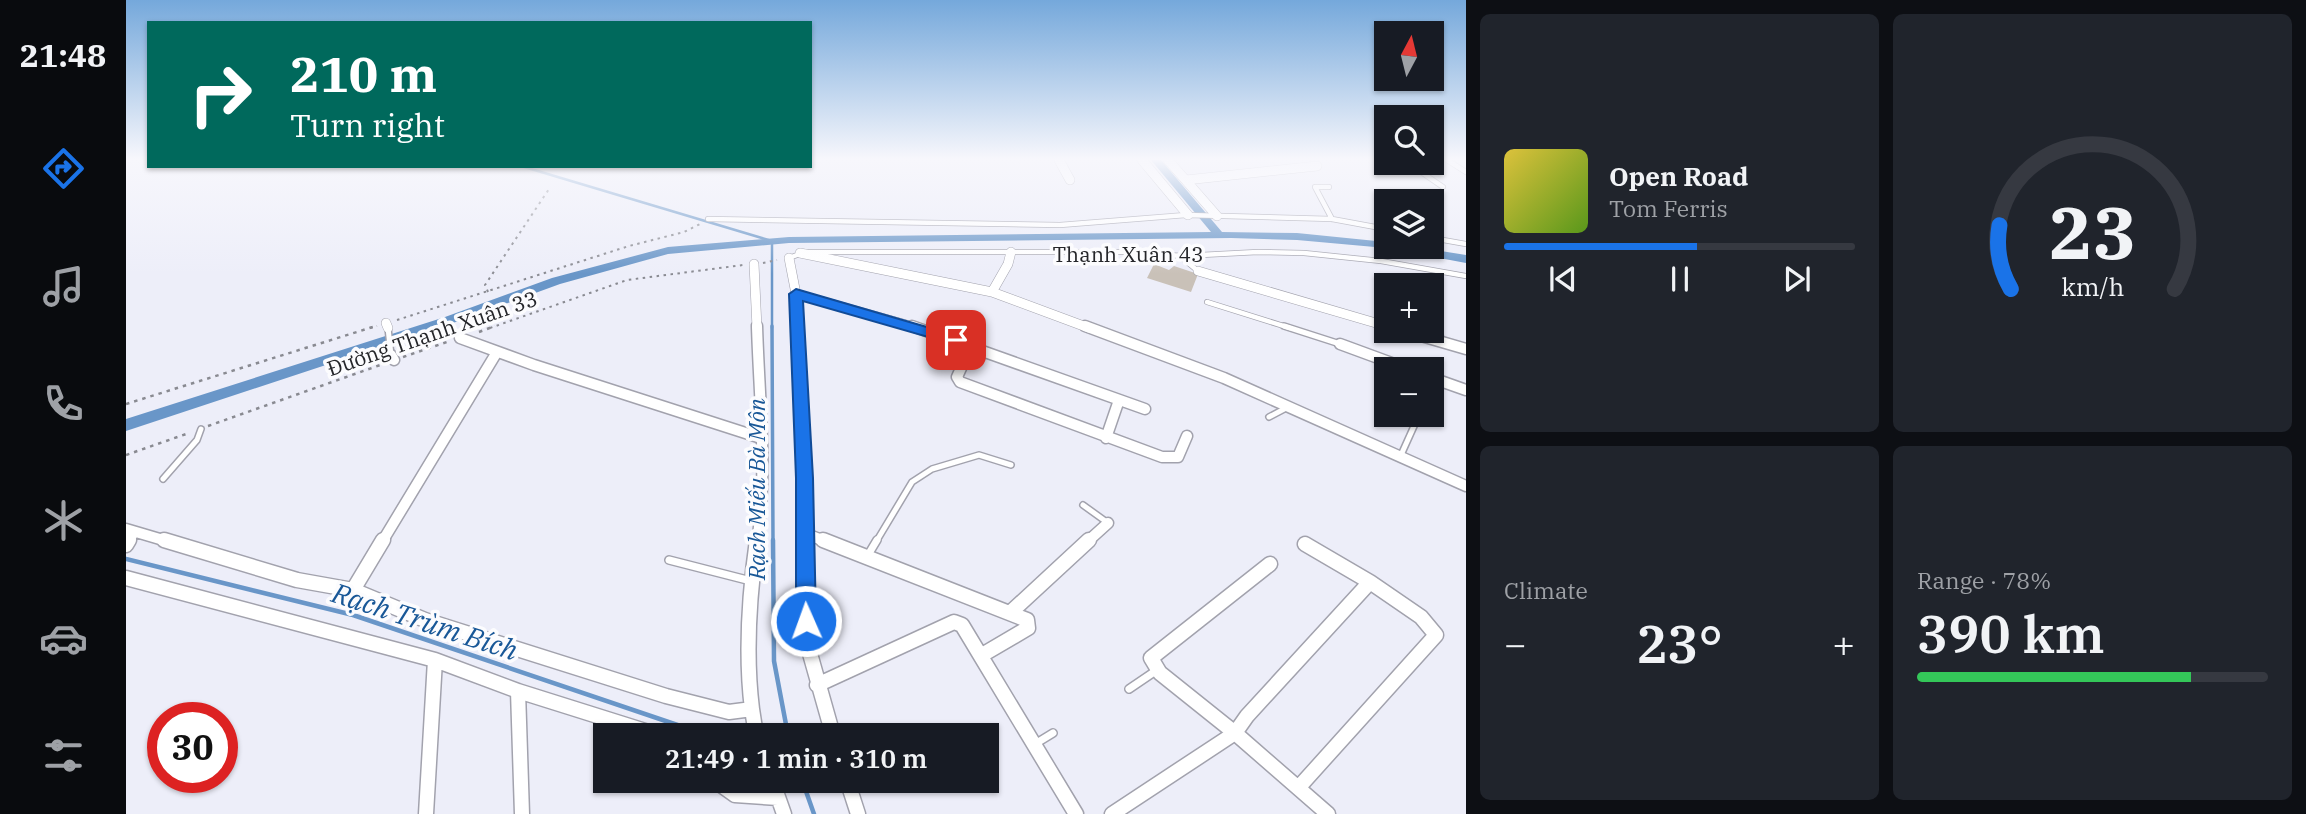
<!DOCTYPE html>
<meta charset="utf-8">
<style>
body{margin:0;font-family:"IBM Plex Serif",serif;background:#20242c;color:#f1f3f6;height:100vh;display:flex;flex-direction:column;font-size:26px;white-space:nowrap}
*{box-sizing:border-box;margin:0}
p{font-size:23px;color:#9ea1a6}
.icon{flex:none;width:38px;height:38px;fill:none;stroke:currentColor;stroke-width:2;stroke-linecap:round;stroke-linejoin:round}
.map{position:relative;flex:1;overflow:hidden}
.details{display:flex;flex-direction:column;gap:14px;padding:14px;background:#0d0f14;width:840px}
.details>*{flex:none}
.banner{position:absolute;left:21px;top:21px;width:665px;height:147px;border-radius:0px;box-shadow:0 2px 5px #0004;background:#00695c;color:#fff;overflow:hidden}
.needle{width:46px;rotate:7deg}
.fabs{position:absolute;left:1248px;top:21px;display:grid;gap:14px}
.fabs a{display:grid;place-items:center;width:70px;height:70px;border-radius:0px;background:#171b24;box-shadow:0 2px 5px #0004;font-size:35px}
.speed{position:absolute;left:21px;top:702px;display:flex;gap:14px;font-size:35px;font-weight:700;text-align:center}
.speed>*{display:grid;place-content:center;width:91px;height:91px;border-radius:50%;background:#171b24;box-shadow:0 2px 5px #0004;line-height:1}
.speed .limit{border:10px solid #d22;background:#fff;color:#111}
.pin{position:absolute;display:grid;place-items:center;width:60px;height:60px;color:#fff;margin:-30px;border-radius:14px;box-shadow:0 4px 10px #0006}
.me{position:absolute;width:77px;margin:-38px;rotate:358deg;stroke-linejoin:round;filter:drop-shadow(0 0 5px #0008)}
.turn{display:flex;align-items:center;gap:24px;height:147px;padding:0 28px;font-size:32px}
.turn .icon{width:91px;height:91px;stroke-width:2.5}
.turn b{display:block;font-size:49px;line-height:60px}
.big{font-size:52px;font-weight:600;line-height:1.1}
.details .tile{flex:1;display:flex;flex-direction:column;justify-content:center;gap:10px;min-width:0;padding:0 24px;border-radius:10px;background:#20242c}
.details .dial{align-items:center;gap:0}
.dial svg{height:182px;overflow:visible;fill:none;stroke:#363941;stroke-width:7;stroke-linecap:round;text-anchor:middle}
.dial text{fill:#f1f3f6;stroke:none}
.song{display:flex;align-items:center;gap:21px}
.cover{width:84px;height:84px;border-radius:10px;background:linear-gradient(135deg,hsl(50 70% 55%),hsl(90 70% 35%))}
.played{height:7px;border-radius:4px;background:linear-gradient(90deg,#1a73e8 55%,#363941 55%)}
.keys{display:flex;justify-content:space-around;direction:ltr}
.heat{display:flex;justify-content:space-between;align-items:center;font-size:38px;direction:ltr}
.charge{height:10px;border-radius:5px;background:linear-gradient(90deg,#34c759 78%,#363941 0)}
.details .tiles{flex:1;display:grid;gap:14px;grid-template-columns:repeat(2,1fr)}
.trip{position:absolute;left:467px;top:723px;width:406px;height:70px;border-radius:0px;background:#171b24;box-shadow:0 2px 5px #0004;font-weight:600;line-height:70px;text-align:center}
main{display:flex;flex:1;min-height:0}
.tab-bar{display:flex;flex-direction:column;width:126px;justify-content:space-around;align-items:center;background:#090b0e;color:#9ea1a6}
.tab-bar .icon{width:49px;height:49px}
.tab-bar .selected{color:#1a73e8}
.tab-bar b{font-size:32px;color:#f1f3f6}
.map>svg:first-child{display:block}
.lines{fill:none;stroke-linecap:round;stroke-linejoin:round}
.stream-far2{stroke:#6996c8;stroke-width:2.5}
.stream-far1{stroke:#6996c8;stroke-width:3.5}
.stream{stroke:#6996c8;stroke-width:4.5}
.canal{fill:#6996c8;fill-rule:evenodd}
.building{fill:#c9c1b8}
.lane-far2-casing{stroke:#a2a2ad;stroke-width:6}
.lane-far1-casing{stroke:#a2a2ad;stroke-width:8}
.lane-casing{stroke:#a2a2ad;stroke-width:10}
.street-far2-casing{stroke:#a2a2ad;stroke-width:10}
.street-far1-casing{stroke:#a2a2ad;stroke-width:13}
.street-casing{stroke:#a2a2ad;stroke-width:17}
.path-far1{stroke:#898a91;stroke-width:2;stroke-dasharray:2.5 4.5;stroke-linecap:butt}
.path{stroke:#898a91;stroke-width:2.5;stroke-dasharray:3.5 5;stroke-linecap:butt}
.lane-far2{stroke:#fff;stroke-width:4.5}
.lane-far1{stroke:#fff;stroke-width:5}
.lane{stroke:#fff;stroke-width:7}
.street-far2{stroke:#fff;stroke-width:9}
.street-far1{stroke:#fff;stroke-width:10}
.street{stroke:#fff;stroke-width:14}
.route{fill:#1a73e8;stroke:#114b97;stroke-width:2}
.labels{text-anchor:middle;dominant-baseline:central;stroke-width:7;stroke-linejoin:round;paint-order:stroke}
.street-label{font-size:21px;fill:#25262a;stroke:#fcfcfe}
.water-label{font-size:23px;font-style:italic;fill:#185797;stroke:#fcfcfe}
.near-water-label{font-size:28px;font-style:italic;fill:#185797;stroke:#fcfcfe}
</style>
<main>
<nav class="tab-bar">
<b>21:48</b>
<svg class="icon selected" aria-label="directions" viewBox="0 0 24 24"><path d="M12 3l9 9-9 9-9-9zM9 14v-3h6M13 9l2 2-2 2"/></svg>
<svg class="icon" aria-label="music" viewBox="0 0 24 24"><path d="M9 18V5l10-2v13"/><circle cx="6" cy="18" r="3"/><circle cx="16" cy="16" r="3"/></svg>
<svg class="icon" aria-label="phone" viewBox="0 0 24 24"><path d="M5 4h4l2 5-3 2q2 4 5 5l2-3 5 2v4C11 20 4 13 5 4z"/></svg>
<svg class="icon" aria-label="climate" viewBox="0 0 24 24"><path d="M12 3v18M4 7l16 10M4 17L20 7"/></svg>
<svg class="icon" aria-label="car" viewBox="0 0 24 24"><path d="M5 17H2v-5l4-1 3-4h7l3 4 3 1v5h-3M9 17h6M6 11h13"/><circle cx="7" cy="17" r="2"/><circle cx="17" cy="17" r="2"/></svg>
<svg class="icon" aria-label="filters" viewBox="0 0 24 24"><path d="M4 7h16M4 17h16"/><circle cx="9" cy="7" r="2"/><circle cx="15" cy="17" r="2"/></svg>
</nav>
<div class="map">
<svg width="1340" height="814" viewBox="0 0 1340 814">
<rect width="100%" height="100%" fill="#edeef9"/>
<g class="lines">
<path class="stream-far2" d="M395,166L646,241V328"/>
<path class="stream-far1" d="M646,326L647,542"/>
<path class="stream" d="M647,540L648,661L662,735
M0,559L227,615L581,735
M676,780L688,814"/>
<path class="canal" d="M1025,160H1035L1096,232L1171,233L1260,242V247H1264L1260,248L1171,240L1105,238L663,243L542,254L434,284L327,323L0,431V419L319,317L426,278L542,247L663,237L1085,232Z
M1265,247H1290L1340,255V263L1271,250Z"/>
</g>
<path class="building" d="M1028,264L1043,270L1048,266L1072,274L1065,292L1021,278Z"/>
<g class="lines">
<defs>
<path id="lane-far2" d="M1321,160L1340,172
M1282,163L1317,187
M1203,187H1189L1206,219
M582,219L934,225L1060,215L1206,219L1260,229
M1306,238L1340,244
M1055,257L1072,271
M663,258L679,252H1002L1056,256L1132,252L1178,253L1255,261L1340,276
M1081,302L1164,328"/>
<path id="lane-far1" d="M1158,326L1214,344
M262,328L265,355
M1143,417L1162,407
M1275,455L1293,415
M37,479L71,440L75,429
M957,505L982,523
M750,542L786,482L806,469L853,455L885,465"/>
<path id="lane" d="M742,555L751,540
M543,560L625,581
M1003,689L1031,670
M909,744L927,733"/>
<path id="street-far2" d="M933,160L944,180
M1016,160L1062,215
M1042,160L1091,216
M1060,180L1191,166
M674,253L866,292L882,264L885,252
M663,258L670,294L672,328
M628,264L631,328
M1072,271L1260,326
M1285,284L1290,285
M866,292L963,328
M670,294L792,328
M1306,314L1310,328
M260,323L262,328"/>
<path id="street-far1" d="M631,326C633,397 642,472 631,542
M672,326L679,542
M786,326L1019,409
M959,326L1098,378L1340,486
M1309,326L1313,341
M1278,331L1340,349
M334,338L408,365L635,438
M1214,344L1282,369
M845,346L831,377L834,382L1036,457H1052L1061,436
M265,355L268,360
M1306,378L1340,390
M980,438L993,400
M0,529L44,542
M678,533L701,542
M2,542L8,532
M256,542L371,352
M961,542L982,523"/>
<path id="street" d="M38,540L171,580L227,590L299,620L540,696L603,712L626,709C619,653 623,596 631,540
M679,540L681,643L707,735
M697,540L901,620L902,628L856,655
M1179,544L1244,582
M0,545L3,540
M0,578L309,660L392,691L532,735
M227,590L257,540
M884,613L963,540
M691,685L828,622L836,625L950,814
M392,691L396,814
M626,709L630,735
M588,780L609,795L652,798
M646,780L658,814
M721,780L732,814
M1173,787L1310,635L1295,617L1244,582L1121,716L1109,733L1202,814
M300,814L309,660
M986,814L1109,733L1034,673L1025,658L1144,564"/>
</defs>
<use href="#lane-far2" class="lane-far2-casing"/>
<use href="#lane-far1" class="lane-far1-casing"/>
<use href="#lane" class="lane-casing"/>
<use href="#street-far2" class="street-far2-casing"/>
<use href="#street-far1" class="street-far1-casing"/>
<use href="#street" class="street-casing"/>
<path class="path-far1" d="M637,263L651,260
M362,292L359,285L423,189
M271,320L503,246L558,232L574,224
M244,328L251,326
M364,328L501,280L617,265"/>
<path class="path" d="M353,332L369,326
M277,357L324,341
M0,404L250,326
M82,426L257,364
M0,455L63,433"/>
<use href="#lane-far2" class="lane-far2"/>
<use href="#lane-far1" class="lane-far1"/>
<use href="#lane" class="lane"/>
<use href="#street-far2" class="street-far2"/>
<use href="#street-far1" class="street-far1"/>
<use href="#street" class="street"/>
</g>
<linearGradient id="sky" x2="0" y2="1"><stop stop-color="#75a8db"/><stop offset="0.58" stop-color="#f7f7fc"/><stop offset="1" stop-color="#f7f7fc" stop-opacity="0"/></linearGradient>
<rect width="1340" height="274" fill="url(#sky)"/>
<path class="route" d="M670,289L835,337L838,340L830,345L677,301L687,478L690,621L687,628L680,630L673,628L670,621V478L663,294Z"/>
<g class="labels">
<g class="street-label">
<text x="1002" y="254">Thạnh Xuân 43</text>
<text transform="translate(306 333) rotate(-19)">Đường Thạnh Xuân 33</text>
</g>
<g class="water-label">
<text transform="translate(630 489) rotate(-90)">Rạch Miếu Bà Môn</text>
</g>
<g class="near-water-label">
<text transform="translate(299 621) rotate(18)">Rạch Trùm Bích</text>
</g>
</g>
</svg>
<div class="fabs">
<a><svg class="needle" viewBox="-14 -14 28 28"><path d="M0-13l5 13h-10z" fill="#e53935"/><path d="M0 13l5-13h-10z" fill="#9ea1a6"/></svg></a>
<a><svg class="icon" aria-label="search" viewBox="0 0 24 24"><circle cx="10" cy="10" r="6"/><path d="M15 15l6 6"/></svg></a>
<a><svg class="icon" aria-label="layers" viewBox="0 0 24 24"><path d="M12 4l9 5-9 5-9-5zM3 14l9 5 9-5"/></svg></a>
<a>+</a>
<a>−</a>
</div>
<div class="speed"><div class="limit">30</div></div>
<div class="pin" style="left:830px;top:340px;background:#d93025"><svg class="icon" aria-label="arrive" viewBox="0 0 24 24"><path d="M6 21V4h12l-3 4 3 4H6"/></svg></div>
<svg class="me" style="left:680px;top:621px" viewBox="-20 -20 40 40"><circle r="17" fill="#1a73e8" stroke="#fff" stroke-width="3"/><path d="M0-11L8 9 0 5-8 9z" fill="#fff"/></svg>
<div class="trip">21:49 · 1 min · 310 m</div>
<div class="banner">
<div class="turn"><svg class="icon" aria-label="right" viewBox="0 0 24 24"><path d="M7 20v-9h11M14 6l5 5-5 5"/></svg><div><b>210 m</b>Turn right</div></div>
</div>
</div>
<section class="details">
<div class="tiles">
<div class="tile">
<div class="song"><i class="cover"></i><div><b>Open Road</b><p>Tom Ferris</p></div></div>
<div class="played"></div>
<div class="keys"><svg class="icon" aria-label="previous" viewBox="0 0 24 24"><path d="M18 5L8 12l10 7zM5 5v14"/></svg><svg class="icon" aria-label="pause" viewBox="0 0 24 24"><path d="M8 5v14M16 5v14"/></svg><svg class="icon" aria-label="next" viewBox="0 0 24 24"><path d="M6 5l10 7-10 7zM19 5v14"/></svg></div>
</div>
<div class="tile dial"><svg viewBox="0 0 100 80">
<path d="M14 69A42 42 0 1 1 86 69"/>
<path d="M14 69A42 42 0 0 1 9 41" stroke="#1a73e8"/>
<text x="50" y="56" font-size="32" font-weight="700">23</text>
<text x="50" y="72" font-size="11">km/h</text>
</svg></div>
<div class="tile"><p>Climate</p>
<div class="heat"><a>−</a><b class="big">23°</b><a>+</a></div>
</div>
<div class="tile"><p>Range · 78%</p><b class="big">390 km</b><div class="charge"></div></div>
</div>
</section>
</main>
